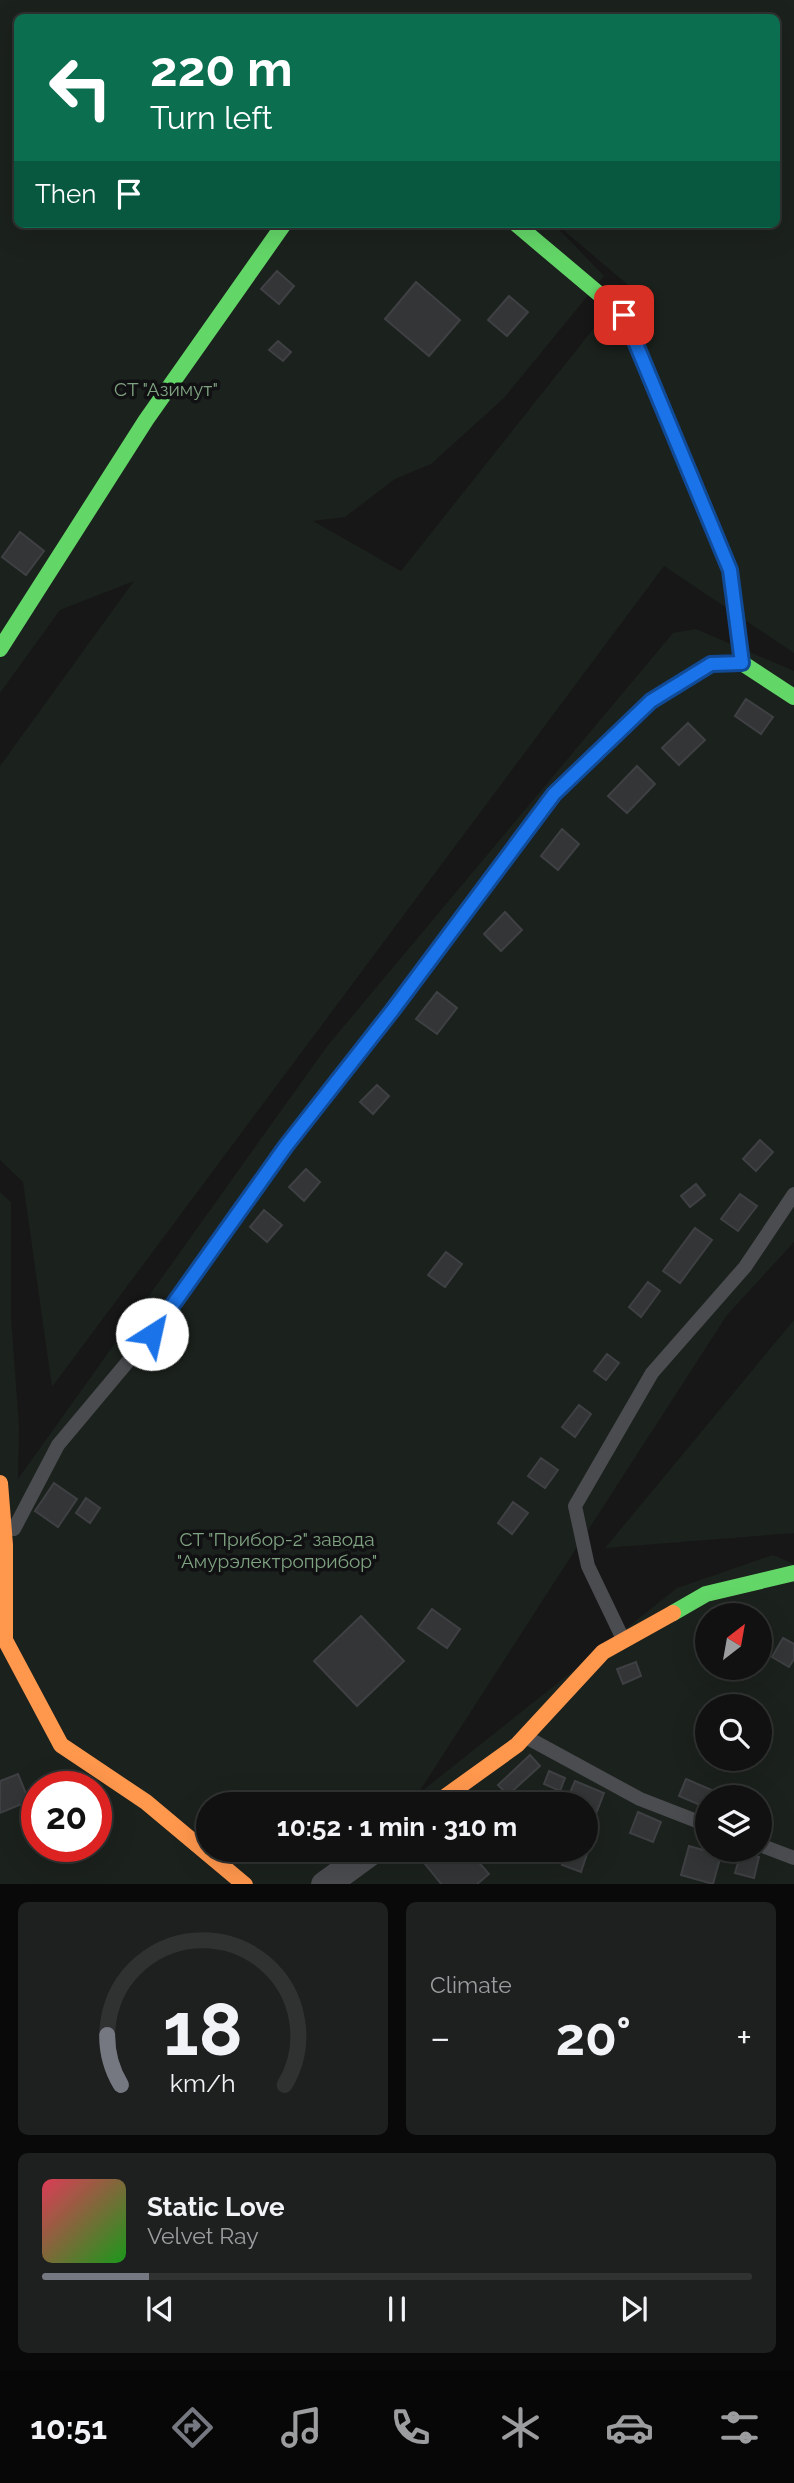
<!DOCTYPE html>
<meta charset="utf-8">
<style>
body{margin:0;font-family:Raleway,sans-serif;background:#1e1f1f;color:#f1f3f6;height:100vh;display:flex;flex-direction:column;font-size:26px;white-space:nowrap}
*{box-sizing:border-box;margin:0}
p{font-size:23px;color:#9c9d9f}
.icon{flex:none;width:38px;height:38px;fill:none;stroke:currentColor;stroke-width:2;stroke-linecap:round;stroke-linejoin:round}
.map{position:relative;height:1884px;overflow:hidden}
.drawer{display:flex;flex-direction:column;gap:18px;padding:18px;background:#090909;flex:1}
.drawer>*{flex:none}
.banner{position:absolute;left:14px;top:14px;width:766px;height:214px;border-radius:10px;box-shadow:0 7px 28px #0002,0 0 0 2px #303131;background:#0b6e4f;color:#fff;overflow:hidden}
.needle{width:46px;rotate:31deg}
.buttons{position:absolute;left:695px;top:1603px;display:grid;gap:14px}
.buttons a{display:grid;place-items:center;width:77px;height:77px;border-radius:50%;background:#111;box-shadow:0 7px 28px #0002,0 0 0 2px #303131;font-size:35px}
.speed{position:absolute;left:21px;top:1771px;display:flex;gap:14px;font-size:35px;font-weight:700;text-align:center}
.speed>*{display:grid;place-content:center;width:91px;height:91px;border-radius:50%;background:#111;box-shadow:0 7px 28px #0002,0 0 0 2px #303131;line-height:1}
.speed .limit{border:10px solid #d22;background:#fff;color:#111}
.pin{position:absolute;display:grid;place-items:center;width:60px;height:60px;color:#fff;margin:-30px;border-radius:14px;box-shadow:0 4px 10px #0006}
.me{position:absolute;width:77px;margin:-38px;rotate:35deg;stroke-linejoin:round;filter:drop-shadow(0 0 5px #0008)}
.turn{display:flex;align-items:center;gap:24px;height:147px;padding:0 21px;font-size:32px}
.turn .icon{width:91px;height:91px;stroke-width:2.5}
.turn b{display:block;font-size:49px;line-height:60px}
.then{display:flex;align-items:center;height:66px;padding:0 21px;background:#0003;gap:14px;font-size:26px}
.big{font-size:52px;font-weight:700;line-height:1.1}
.drawer .widget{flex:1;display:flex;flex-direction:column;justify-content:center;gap:10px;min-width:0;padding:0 24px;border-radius:10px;background:#1e1f1f}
.drawer .dial{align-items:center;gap:0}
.dial svg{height:182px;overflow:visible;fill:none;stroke:#303131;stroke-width:7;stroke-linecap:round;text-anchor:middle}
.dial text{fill:#f1f3f6;stroke:none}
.song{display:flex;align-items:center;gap:21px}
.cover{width:84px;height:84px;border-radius:10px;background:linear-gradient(135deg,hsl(350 70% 55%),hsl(120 70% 35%))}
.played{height:7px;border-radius:4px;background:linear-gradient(90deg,#757880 15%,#303131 15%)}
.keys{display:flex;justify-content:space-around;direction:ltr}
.heat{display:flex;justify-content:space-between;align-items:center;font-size:38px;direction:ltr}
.drawer .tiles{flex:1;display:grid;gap:18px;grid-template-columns:1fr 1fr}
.widget:last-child{grid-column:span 2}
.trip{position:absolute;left:196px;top:1792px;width:402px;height:70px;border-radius:35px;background:#111;box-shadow:0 7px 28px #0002,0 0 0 2px #303131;font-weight:700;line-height:70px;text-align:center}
.menu{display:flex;height:112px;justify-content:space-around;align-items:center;background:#070707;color:#9c9d9f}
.menu .icon{width:49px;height:49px}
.menu .selected{color:#757880}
.menu b{font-size:32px;color:#f1f3f6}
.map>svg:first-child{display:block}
.green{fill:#1b211c;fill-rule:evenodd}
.building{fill:#343537;stroke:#3f4043;stroke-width:2}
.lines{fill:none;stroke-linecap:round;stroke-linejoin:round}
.lane{stroke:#4b4c50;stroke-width:14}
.street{stroke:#4b4c50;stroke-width:28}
.fast{stroke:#63d668;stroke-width:16}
.slow{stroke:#ff974d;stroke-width:16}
.route-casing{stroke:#114b97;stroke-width:18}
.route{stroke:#1a73e8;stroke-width:12}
.labels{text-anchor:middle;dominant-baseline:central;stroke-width:7;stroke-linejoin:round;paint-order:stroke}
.park-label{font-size:19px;fill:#7fa381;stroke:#111113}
</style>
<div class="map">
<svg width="794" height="1885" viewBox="0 0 794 1885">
<rect width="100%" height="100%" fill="#171717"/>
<path class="green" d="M0,0H794V653L664,566L52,1387L23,1182L0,1160V766L134,581L60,610L0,693ZM18,18H777V224H556L628,285L401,571L313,521L345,517L395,479L431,464L504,398L604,276L554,224H18Z
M696,629L794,671V1242L727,1315L417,1795L677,1588L773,1555L794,1564V1884H0V1192L11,1202V1318L19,1426L18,1479L328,1045L673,633ZM707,1615H760V1668H707ZM707,1706H760V1759H707ZM37,1787H96V1846H37ZM707,1797H760V1850H707ZM208,1804H586V1850H208Z
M794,1320V1533L605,1548Z"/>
<path class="building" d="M277,271L294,286L279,304L261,289Z
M416,282L460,320L429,356L385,319Z
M509,296L528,312L507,336L488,320Z
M278,341L291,352L283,361L269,350Z
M20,532L44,551L26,575L2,557Z
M746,699L773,717L761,734L735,716Z
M688,723L705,740L679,765L662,748Z
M637,766L655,784L627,813L608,796Z
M562,829L579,844L558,870L541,856Z
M505,912L522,930L501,951L484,934Z
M437,992L457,1008L437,1034L416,1019Z
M377,1085L389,1096L373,1114L360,1102Z
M760,1140L773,1152L756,1171L743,1159Z
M306,1169L320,1182L304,1201L289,1187Z
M696,1184L705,1195L690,1207L681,1196Z
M740,1194L757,1206L738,1231L721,1219Z
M264,1210L282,1225L267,1242L250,1227Z
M695,1228L712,1240L680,1283L663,1271Z
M446,1252L462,1264L445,1287L428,1275Z
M648,1282L660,1291L641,1317L629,1307Z
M607,1354L619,1363L606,1380L594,1371Z
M579,1405L591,1414L575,1437L562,1427Z
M541,1458L558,1470L545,1488L528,1476Z
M54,1483L77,1499L58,1527L35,1511Z
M86,1498L100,1508L90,1523L76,1513Z
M513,1502L528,1513L512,1534L498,1523Z
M432,1609L460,1629L447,1648L418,1628Z
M361,1616L404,1661L357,1706L314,1661Z
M783,1638L794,1644V1659L789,1667L772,1657Z
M636,1662L641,1676L623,1684L617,1669Z
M530,1755L540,1766L508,1795L498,1785Z
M549,1771L565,1778L560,1791L544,1784Z
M18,1774L29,1801L0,1813V1781Z
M686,1779L714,1791L711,1797H707V1808L679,1796Z
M575,1781L604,1793L592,1824L586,1822V1804H565Z
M638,1812L661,1822L653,1842L630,1833Z
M689,1846L721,1855L713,1884L681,1875Z
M422,1850H468L489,1874L476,1885H442L417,1854Z
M568,1850L587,1854L581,1872L562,1865Z
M741,1853L759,1857L754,1878L735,1873Z"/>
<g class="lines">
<path class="lane" d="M14,1529L58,1445L151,1334L286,1146L392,1011L554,794L651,701L711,664L742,663
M623,1639L588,1566L575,1506L652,1373L745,1267L794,1194
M526,1737L640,1799L707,1825
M760,1845L794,1858"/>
<path class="street" d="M325,1885L373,1850"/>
<path class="fast" d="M516,224L624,315L730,570L742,663L794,697
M0,649L146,420L284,224
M673,1613L706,1594L794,1573"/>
<path class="slow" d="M0,1483L5,1545V1640L61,1745L146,1802L245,1885
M435,1804L517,1745L603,1652L673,1613"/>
</g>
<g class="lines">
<defs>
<path id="route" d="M152,1334L286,1146L392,1011L554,794L651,701L711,664L742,663L730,570L624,315"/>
</defs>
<use href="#route" class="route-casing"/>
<use href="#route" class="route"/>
</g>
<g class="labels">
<g class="park-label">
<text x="166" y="389">СТ "Азимут"</text>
<text x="277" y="1539">СТ "Прибор-2" завода<tspan x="277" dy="22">"Амурэлектроприбор"</tspan></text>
</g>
</g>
</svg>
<div class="buttons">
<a><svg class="needle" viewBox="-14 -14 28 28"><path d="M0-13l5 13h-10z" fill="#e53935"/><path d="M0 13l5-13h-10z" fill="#9c9d9f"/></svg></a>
<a><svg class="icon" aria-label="search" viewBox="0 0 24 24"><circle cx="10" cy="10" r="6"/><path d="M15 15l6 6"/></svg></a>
<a><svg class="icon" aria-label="layers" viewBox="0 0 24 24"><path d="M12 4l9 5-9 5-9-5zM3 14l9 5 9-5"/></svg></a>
</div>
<div class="speed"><div class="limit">20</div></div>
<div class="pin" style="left:624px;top:315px;background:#d93025"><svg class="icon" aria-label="arrive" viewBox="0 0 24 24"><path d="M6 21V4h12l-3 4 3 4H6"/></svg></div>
<svg class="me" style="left:152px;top:1334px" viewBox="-20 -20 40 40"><circle r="19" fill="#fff"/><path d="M0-13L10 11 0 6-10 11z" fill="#1a73e8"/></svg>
<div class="trip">10:52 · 1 min · 310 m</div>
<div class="banner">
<div class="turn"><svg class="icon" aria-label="left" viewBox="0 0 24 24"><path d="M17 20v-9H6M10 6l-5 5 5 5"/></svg><div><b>220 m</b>Turn left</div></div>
<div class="then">Then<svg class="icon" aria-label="arrive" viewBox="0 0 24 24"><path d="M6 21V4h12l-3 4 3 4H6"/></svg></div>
</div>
</div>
<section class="drawer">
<div class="tiles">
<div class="widget dial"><svg viewBox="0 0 100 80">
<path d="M14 69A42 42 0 1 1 86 69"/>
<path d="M14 69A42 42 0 0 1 8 47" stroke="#757880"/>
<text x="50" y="56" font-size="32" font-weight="700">18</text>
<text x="50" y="72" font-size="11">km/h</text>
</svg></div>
<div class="widget"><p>Climate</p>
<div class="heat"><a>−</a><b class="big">20°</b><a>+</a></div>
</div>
<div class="widget">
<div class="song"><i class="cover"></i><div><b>Static Love</b><p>Velvet Ray</p></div></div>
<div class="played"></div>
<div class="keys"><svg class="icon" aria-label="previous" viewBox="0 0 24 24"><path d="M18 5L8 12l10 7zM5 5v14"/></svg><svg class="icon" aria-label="pause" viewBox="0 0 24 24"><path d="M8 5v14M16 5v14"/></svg><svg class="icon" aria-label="next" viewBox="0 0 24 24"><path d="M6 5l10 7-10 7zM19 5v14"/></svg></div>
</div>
</div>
</section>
<nav class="menu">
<b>10:51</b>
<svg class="icon selected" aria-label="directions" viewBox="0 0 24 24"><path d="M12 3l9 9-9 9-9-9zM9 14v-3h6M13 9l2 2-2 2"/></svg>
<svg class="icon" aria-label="music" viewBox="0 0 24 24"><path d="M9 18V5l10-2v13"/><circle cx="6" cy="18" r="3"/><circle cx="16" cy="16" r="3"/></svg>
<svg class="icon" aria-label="phone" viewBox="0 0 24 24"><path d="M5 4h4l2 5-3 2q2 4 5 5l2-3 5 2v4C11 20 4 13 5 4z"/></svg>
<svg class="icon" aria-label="climate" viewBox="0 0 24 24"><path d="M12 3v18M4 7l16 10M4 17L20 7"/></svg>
<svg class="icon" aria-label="car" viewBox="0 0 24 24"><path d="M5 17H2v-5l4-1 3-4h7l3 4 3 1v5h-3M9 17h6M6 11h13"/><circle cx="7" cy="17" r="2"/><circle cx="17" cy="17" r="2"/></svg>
<svg class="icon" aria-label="filters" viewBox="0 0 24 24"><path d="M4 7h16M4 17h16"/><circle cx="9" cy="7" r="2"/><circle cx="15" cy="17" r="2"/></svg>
</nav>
